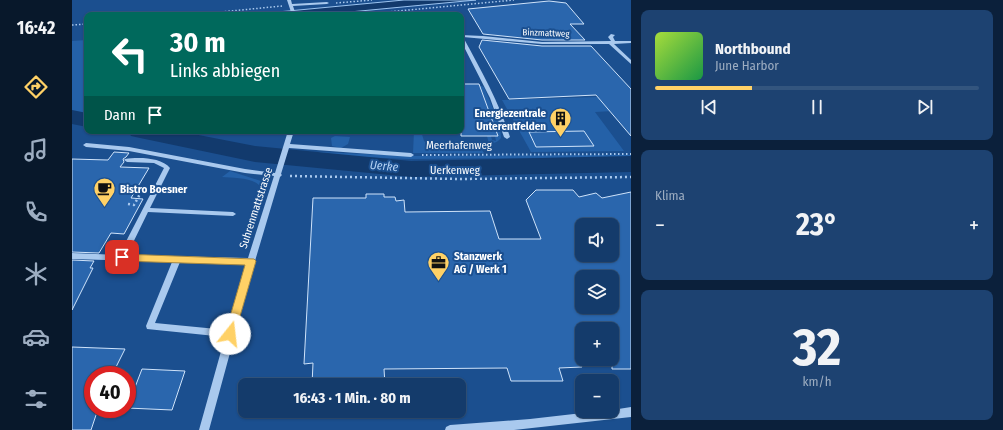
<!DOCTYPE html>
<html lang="de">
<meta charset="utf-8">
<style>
body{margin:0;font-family:"Fira Sans Condensed",sans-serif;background:#1d4271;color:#f1f3f6;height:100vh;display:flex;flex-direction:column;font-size:15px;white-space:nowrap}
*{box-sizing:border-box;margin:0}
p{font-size:13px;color:#9dadc1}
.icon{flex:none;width:22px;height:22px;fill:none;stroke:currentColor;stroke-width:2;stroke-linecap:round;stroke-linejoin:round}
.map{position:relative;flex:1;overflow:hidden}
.side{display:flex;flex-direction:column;gap:10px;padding:10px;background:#0b203b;width:372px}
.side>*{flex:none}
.hud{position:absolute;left:12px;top:12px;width:380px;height:122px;border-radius:8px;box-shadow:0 1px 3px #0004,0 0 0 1px #33557e;background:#00695c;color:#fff;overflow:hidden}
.fabs{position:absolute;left:503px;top:218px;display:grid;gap:8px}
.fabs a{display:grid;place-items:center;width:44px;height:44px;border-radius:8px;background:#143b6b;box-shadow:0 1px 3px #0004,0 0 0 1px #33557e;font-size:20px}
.speed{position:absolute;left:12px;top:366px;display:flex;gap:8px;font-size:20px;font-weight:700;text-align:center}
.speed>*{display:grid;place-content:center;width:52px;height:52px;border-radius:50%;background:#143b6b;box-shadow:0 1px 3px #0004,0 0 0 1px #33557e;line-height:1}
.speed .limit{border:6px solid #d22;background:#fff;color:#111}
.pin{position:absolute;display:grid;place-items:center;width:34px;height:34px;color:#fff;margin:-17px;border-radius:8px;box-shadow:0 2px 6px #0006}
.me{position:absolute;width:44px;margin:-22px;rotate:16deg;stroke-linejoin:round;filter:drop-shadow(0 0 3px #0008)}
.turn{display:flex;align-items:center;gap:14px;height:84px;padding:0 20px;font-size:18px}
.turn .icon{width:52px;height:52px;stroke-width:2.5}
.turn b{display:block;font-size:28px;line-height:34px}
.then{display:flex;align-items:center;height:38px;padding:0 20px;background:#0003;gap:8px;font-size:15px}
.big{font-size:30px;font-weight:700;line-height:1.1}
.side .tile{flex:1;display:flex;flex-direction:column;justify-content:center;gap:6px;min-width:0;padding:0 14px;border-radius:8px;background:#1d4271}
.side .dial{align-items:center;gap:0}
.dial b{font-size:52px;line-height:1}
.song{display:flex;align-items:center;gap:12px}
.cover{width:48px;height:48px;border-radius:6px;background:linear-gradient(135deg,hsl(80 70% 55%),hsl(140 70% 35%))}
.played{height:4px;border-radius:2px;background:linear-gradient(90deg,#ffd166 30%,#33557e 30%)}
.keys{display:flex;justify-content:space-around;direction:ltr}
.heat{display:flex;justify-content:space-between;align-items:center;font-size:22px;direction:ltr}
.trip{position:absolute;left:166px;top:378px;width:228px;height:40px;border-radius:8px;background:#143b6b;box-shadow:0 1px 3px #0004,0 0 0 1px #33557e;font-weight:700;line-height:40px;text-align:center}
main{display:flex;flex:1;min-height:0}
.dock{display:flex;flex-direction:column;width:72px;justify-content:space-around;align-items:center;background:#08182b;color:#9dadc1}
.dock .icon{width:28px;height:28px}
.dock .current{color:#ffd166}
.dock b{font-size:18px;color:#f1f3f6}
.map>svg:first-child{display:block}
.green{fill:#2461a8}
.water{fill:#123a6d;stroke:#9cc4f0}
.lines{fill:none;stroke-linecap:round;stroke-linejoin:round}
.river{fill:#123a6d;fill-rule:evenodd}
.building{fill:#2a66ad;stroke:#cfe3fa;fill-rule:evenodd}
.path-far2{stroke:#a9c9ee;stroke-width:1.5;stroke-dasharray:1.5 2;stroke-linecap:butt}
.path-far1{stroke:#a9c9ee;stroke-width:2;stroke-dasharray:1.5 2.5;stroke-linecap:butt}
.path{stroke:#a9c9ee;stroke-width:2.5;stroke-dasharray:2 3;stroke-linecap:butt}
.minor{fill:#a9c9ee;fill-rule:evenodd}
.route{fill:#ffd166;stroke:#a68842}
.labels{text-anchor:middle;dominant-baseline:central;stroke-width:4;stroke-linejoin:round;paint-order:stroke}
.far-street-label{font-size:9px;fill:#fff;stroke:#1b4f8f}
.poi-label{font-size:11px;font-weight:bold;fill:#fff;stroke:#1b4f8f;text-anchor:start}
.street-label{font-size:11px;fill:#fff;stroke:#1b4f8f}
.water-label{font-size:12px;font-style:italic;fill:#b5d3f5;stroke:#1b4f8f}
</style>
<main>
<nav class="dock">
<b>16:42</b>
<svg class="icon current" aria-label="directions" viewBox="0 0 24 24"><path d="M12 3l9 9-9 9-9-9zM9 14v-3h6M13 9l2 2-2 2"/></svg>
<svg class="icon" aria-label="music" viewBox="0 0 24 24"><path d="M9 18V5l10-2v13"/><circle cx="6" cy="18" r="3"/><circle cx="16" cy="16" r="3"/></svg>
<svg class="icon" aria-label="phone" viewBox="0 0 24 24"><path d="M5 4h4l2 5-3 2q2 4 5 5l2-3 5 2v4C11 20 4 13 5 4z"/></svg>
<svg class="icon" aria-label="climate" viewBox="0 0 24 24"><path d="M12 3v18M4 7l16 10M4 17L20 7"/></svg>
<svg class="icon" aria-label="car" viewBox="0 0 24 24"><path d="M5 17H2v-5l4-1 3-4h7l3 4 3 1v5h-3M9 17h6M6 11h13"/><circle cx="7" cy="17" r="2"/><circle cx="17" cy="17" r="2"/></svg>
<svg class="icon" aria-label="filters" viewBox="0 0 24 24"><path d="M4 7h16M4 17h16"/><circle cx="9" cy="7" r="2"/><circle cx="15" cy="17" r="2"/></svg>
</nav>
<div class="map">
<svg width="559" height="430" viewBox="0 0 559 430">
<rect width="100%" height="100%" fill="#1b4f8f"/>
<path class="green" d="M15,40V114L0,111V41Z
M407,85L412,87L428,125L429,138C426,142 422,143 417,144L415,136H419L420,140L424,141L423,136H426Z
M559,96V110L523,112L552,151L459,152L430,100Z
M342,131H349L352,141C367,155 392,150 410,150L412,153H341Z
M263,136L278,137L276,144L269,148L260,146L259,138Z
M248,152L336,156L534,155H559V157L337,159L242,155Z
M158,171L189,181L193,186L179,233L170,243L168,242L174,235L189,187C181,177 162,178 150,177Z"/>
<path class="water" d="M332,0H404L246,15H174Z"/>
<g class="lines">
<path class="river" d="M0,110L15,113V127L0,124Z
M56,131H106L183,146L339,161L559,156V172L339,177L183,162L68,138L59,136Z"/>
</g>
<path class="building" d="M477,1L494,3L512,24H498L513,40H470L411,34L396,9Z
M410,40L470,46H519L559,89V136L524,95L437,99L407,47Z
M389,84H407L426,136H389Z
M512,131L522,146L464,147L457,132Z
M42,152L57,153L54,157L51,159L52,162L48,167L77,168L59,198L71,199L52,234L39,233L27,253L0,252V159L36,160Z
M464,190H501L507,197L524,193L530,198L559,192V369H540V329H510V367L487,368L491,381H439L435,368L312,369L313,385H240L241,363L232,364L241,198H294V194H312V197H323L324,201L332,200L333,212L418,211L427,239H469L454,200ZM510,225H540V255H510ZM510,277H540V307H510Z
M0,260L22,261L18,268H21L0,310Z
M0,347L53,349L40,375H21V409H26L19,430H0Z
M70,369L113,371L100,410L55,408Z"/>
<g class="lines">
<path class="path-far2" d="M264,3L300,0
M118,15L210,6
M284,15L442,0
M0,25L15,24"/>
<path class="path-far1" d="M350,155L559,154"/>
<path class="path" d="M218,176L388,179L559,177
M56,204L62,205L68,194"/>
<path class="minor" d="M215,0H219L220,4L255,2L257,3L255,4L221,6L224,15H220Z
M539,34L543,35L541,37L543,41H559V43L542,44L559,60V64L537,44H470L391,37C409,70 427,102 438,137L435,139L432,137L418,98L389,41V35L411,36L470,42L539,41L536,37Z
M216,131H222L218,144L339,153L342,155L339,157L217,148L209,174L210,175L208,177L183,261L137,430H127L153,337L75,329L74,326L100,262L0,259V253L47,255L92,168L82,163L55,162L52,160L53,159C66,157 89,157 98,168L78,208L161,212L164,214L161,216L76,212L55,255L176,258L202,176L173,173L57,151L14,147L11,145L14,143L57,147L173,169L203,173ZM108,262L174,264L155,330L83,323Z
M559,407V417L442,430H373L374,427L378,425L458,419L528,411H540V410Z"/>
</g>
<path class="route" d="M50,254L182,259L184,261L162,337L158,338L154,337L153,334L173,265L50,261L46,260L45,257L46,255Z"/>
<defs>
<symbol id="building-pin" viewBox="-11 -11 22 30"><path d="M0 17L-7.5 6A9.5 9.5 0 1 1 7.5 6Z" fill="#ffd166" stroke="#1b4f8f"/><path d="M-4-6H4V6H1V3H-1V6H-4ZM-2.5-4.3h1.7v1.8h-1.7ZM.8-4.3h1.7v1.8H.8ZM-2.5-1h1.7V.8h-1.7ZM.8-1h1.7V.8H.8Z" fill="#111"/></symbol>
<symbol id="cafe-pin" viewBox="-11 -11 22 30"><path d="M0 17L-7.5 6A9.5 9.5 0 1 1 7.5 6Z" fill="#ffd166" stroke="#1b4f8f"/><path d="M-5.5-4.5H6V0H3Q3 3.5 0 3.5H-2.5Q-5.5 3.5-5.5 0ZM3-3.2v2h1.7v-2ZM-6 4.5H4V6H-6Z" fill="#111"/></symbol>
<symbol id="office-pin" viewBox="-11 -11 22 30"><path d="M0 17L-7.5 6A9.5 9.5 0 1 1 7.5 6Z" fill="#ffd166" stroke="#1b4f8f"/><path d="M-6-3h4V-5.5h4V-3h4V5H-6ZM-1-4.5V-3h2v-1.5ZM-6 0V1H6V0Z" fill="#111"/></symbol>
</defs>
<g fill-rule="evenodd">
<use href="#building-pin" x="476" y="106" width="25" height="34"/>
<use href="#cafe-pin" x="20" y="176" width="25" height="34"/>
<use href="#office-pin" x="354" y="250" width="25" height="34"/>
</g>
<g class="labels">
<g class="far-street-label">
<text transform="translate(474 33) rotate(2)">Binzmattweg</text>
</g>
<g class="poi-label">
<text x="474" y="113" text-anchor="end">Energiezentrale<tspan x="474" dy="13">Unterentfelden</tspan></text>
<text x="48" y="189">Bistro Boesner</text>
<text x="382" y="256">Stanzwerk<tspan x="382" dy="13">AG / Werk 1</tspan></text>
</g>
<g class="street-label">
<text x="387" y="145">Meerhafenweg</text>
<text x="383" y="170">Uerkenweg</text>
<text transform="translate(184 208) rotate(-72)">Suhrenmattstrasse</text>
</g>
<g class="water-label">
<text transform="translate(312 166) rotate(5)">Uerke</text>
</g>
</g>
</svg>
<div class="fabs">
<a><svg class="icon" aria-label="sound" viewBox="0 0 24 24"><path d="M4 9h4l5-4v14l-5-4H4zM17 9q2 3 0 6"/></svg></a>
<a><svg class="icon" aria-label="layers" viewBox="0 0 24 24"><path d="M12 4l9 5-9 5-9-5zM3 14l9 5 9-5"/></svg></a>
<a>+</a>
<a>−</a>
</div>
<div class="speed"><div class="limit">40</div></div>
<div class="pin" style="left:50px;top:257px;background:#d93025"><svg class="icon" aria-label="arrive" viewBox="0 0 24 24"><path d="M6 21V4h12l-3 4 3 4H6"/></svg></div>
<svg class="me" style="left:158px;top:334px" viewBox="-20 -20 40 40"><circle r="19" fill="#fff"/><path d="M0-13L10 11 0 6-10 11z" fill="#ffd166"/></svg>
<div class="trip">16:43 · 1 Min. · 80 m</div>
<div class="hud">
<div class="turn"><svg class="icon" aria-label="left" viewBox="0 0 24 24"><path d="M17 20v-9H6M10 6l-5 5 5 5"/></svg><div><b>30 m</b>Links abbiegen</div></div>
<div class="then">Dann<svg class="icon" aria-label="arrive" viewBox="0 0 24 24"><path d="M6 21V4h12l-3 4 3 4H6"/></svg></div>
</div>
</div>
<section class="side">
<div class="tile">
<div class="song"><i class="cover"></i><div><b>Northbound</b><p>June Harbor</p></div></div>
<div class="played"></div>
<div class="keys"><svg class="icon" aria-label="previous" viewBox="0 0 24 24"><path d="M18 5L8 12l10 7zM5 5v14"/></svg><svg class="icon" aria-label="pause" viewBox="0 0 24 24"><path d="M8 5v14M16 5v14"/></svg><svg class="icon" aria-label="next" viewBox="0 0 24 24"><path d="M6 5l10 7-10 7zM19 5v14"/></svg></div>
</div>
<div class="tile"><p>Klima</p>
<div class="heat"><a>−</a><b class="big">23°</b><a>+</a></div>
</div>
<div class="tile dial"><b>32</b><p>km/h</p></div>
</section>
</main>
